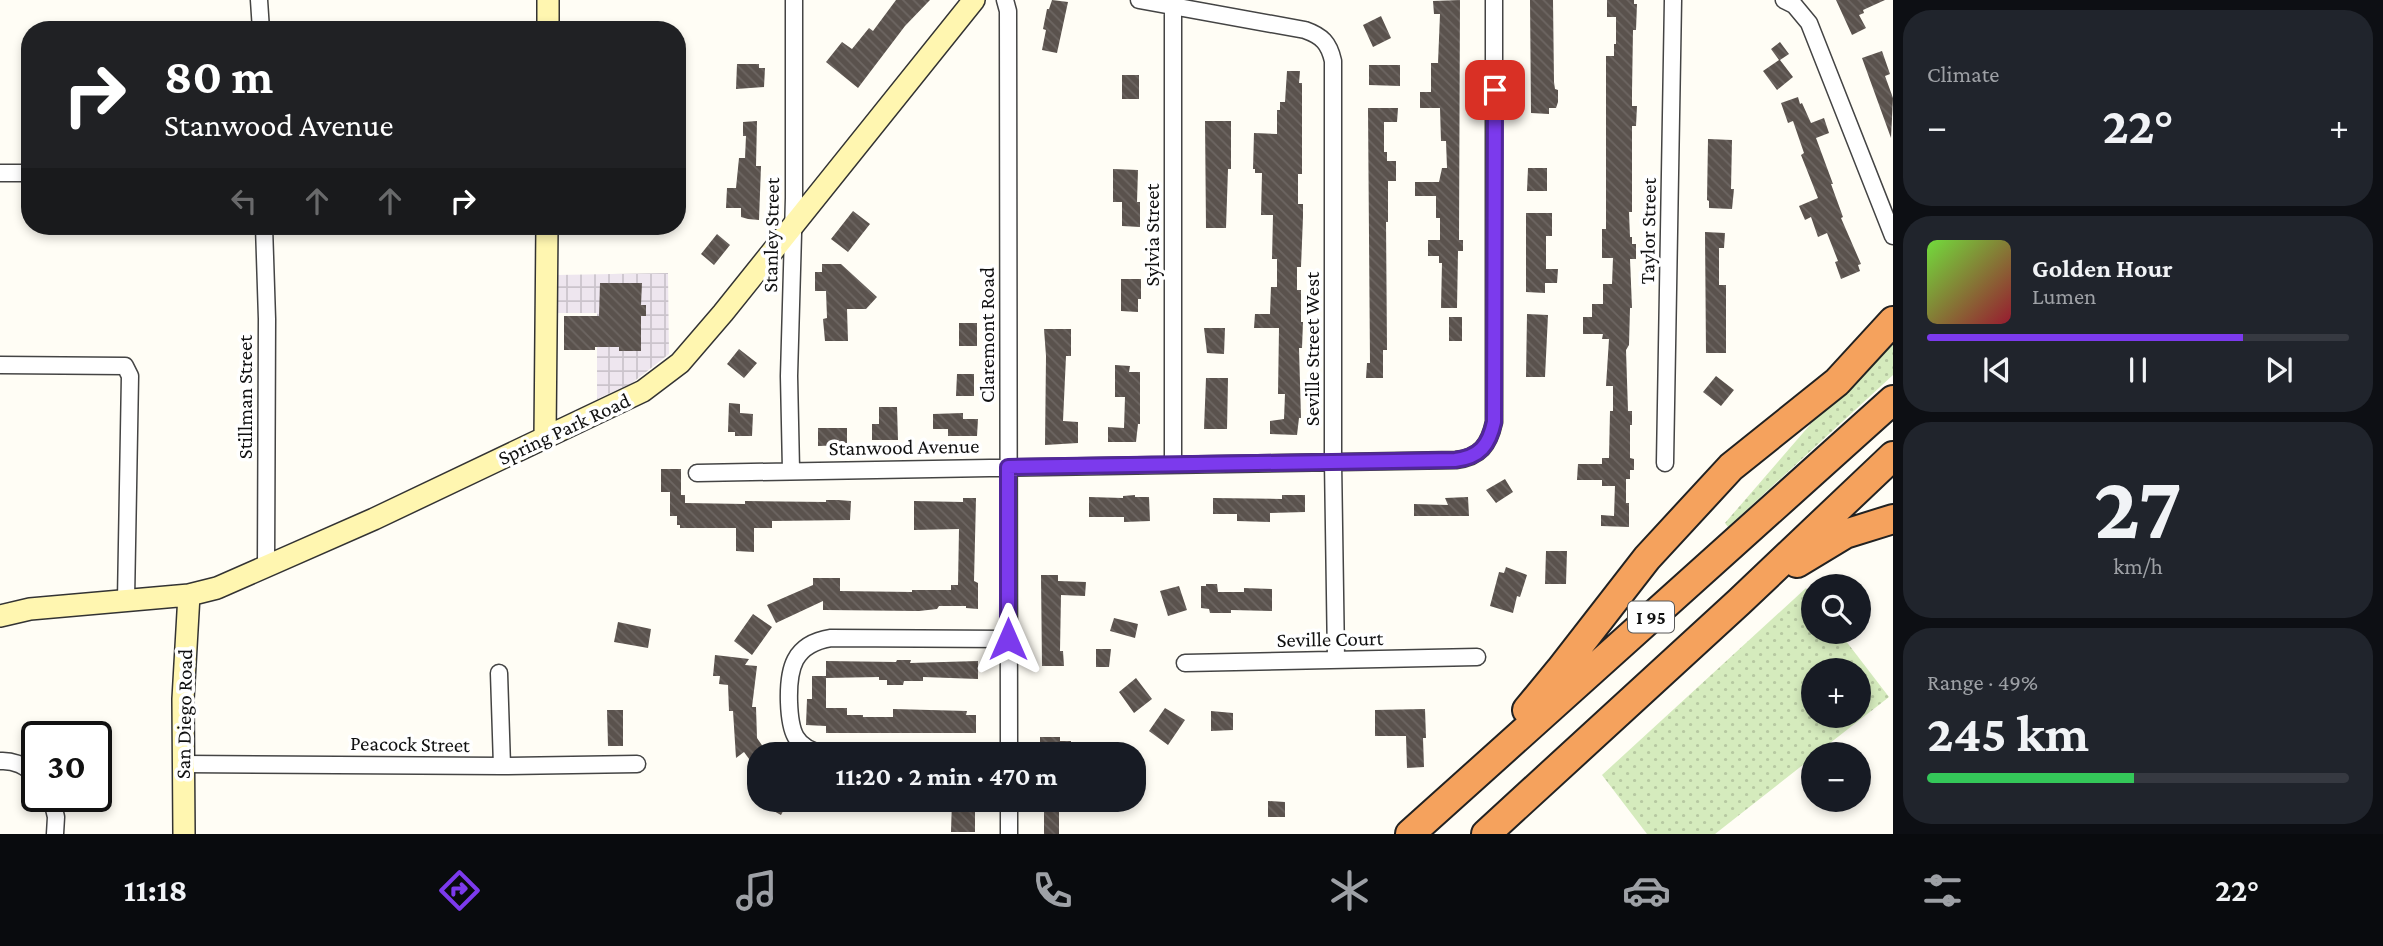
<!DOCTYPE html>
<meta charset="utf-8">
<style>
body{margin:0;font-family:"Crimson Pro",serif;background:#20242c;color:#f1f3f6;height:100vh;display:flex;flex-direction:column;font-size:26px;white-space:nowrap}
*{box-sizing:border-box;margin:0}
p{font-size:23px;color:#9ea1a6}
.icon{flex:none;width:38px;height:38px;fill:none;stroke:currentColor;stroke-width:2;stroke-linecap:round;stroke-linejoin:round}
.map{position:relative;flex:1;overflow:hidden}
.sheet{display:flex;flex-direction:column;gap:10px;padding:10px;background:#0d0f14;width:490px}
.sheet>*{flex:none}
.top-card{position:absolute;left:21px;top:21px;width:665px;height:214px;border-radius:28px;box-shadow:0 4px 10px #0003;background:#202124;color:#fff;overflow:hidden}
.controls{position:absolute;left:1801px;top:574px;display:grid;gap:14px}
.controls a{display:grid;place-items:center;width:70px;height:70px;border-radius:50%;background:#171b24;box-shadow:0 4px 10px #0003;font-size:35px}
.speed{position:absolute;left:21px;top:721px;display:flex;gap:14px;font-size:35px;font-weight:700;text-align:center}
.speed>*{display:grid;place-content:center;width:91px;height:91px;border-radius:50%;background:#171b24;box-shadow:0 4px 10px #0003;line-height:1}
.speed .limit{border:4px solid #111;border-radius:10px;background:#fff;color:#111}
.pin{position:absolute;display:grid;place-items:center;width:60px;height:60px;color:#fff;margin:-30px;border-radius:14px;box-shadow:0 4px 10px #0006}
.me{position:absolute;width:77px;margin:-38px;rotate:0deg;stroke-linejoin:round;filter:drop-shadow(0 0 5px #0008)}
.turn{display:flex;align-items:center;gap:24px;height:147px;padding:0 28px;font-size:32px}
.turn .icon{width:91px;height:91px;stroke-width:2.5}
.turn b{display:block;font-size:49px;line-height:60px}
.lanes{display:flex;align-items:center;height:66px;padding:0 28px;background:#0003;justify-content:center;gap:35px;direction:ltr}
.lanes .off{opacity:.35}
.big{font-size:52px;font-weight:700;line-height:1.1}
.sheet .card{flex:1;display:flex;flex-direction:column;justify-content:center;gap:10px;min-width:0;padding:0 24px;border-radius:28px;background:#20242c}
.sheet .dial{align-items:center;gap:0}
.dial b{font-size:91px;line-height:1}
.song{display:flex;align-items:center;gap:21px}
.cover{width:84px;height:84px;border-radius:10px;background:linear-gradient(135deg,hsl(100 70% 55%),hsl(350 70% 35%))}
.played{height:7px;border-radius:4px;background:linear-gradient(90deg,#7c3aed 75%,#363941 75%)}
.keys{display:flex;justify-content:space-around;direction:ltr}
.heat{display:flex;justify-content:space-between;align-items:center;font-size:38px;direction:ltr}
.charge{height:10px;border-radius:5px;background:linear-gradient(90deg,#34c759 49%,#363941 0)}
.trip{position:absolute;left:747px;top:742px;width:399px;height:70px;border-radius:28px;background:#171b24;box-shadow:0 4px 10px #0003;font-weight:700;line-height:70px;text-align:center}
.tab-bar{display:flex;height:112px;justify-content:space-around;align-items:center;background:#090b0e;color:#9ea1a6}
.tab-bar .icon{width:49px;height:49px}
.tab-bar .current{color:#7c3aed}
.tab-bar b{font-size:32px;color:#f1f3f6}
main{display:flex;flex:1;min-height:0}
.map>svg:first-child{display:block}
.industrial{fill:url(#industrial-grid)}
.grass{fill:url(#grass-dots);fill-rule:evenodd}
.building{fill:url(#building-back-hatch)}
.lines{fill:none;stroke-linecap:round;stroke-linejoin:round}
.street-casing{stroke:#444;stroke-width:19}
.secondary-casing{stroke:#333;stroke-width:24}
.highway-casing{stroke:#222;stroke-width:32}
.street{stroke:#fff;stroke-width:16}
.secondary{stroke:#fff6b0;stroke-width:21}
.highway{stroke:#f5a25d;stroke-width:28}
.route-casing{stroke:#51269a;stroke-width:18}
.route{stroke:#7c3aed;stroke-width:12}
.labels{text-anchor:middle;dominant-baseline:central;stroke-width:7;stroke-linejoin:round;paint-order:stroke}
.shield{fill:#fff;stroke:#585858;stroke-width:2}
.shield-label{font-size:19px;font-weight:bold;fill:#111}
.street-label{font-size:21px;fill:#111;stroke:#fff}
</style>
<main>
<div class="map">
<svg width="1893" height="834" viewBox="0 0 1893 834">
<defs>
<pattern id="industrial-grid" width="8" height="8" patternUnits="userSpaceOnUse" patternTransform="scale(1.75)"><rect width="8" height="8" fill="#eee6ef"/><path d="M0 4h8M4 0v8" fill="none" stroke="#cbc4cc"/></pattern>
<pattern id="grass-dots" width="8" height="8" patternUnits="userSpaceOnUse" patternTransform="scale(1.75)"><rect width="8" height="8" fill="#d5ebbd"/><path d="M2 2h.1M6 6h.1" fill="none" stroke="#b6c8a1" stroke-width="1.8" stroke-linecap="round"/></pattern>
<pattern id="building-back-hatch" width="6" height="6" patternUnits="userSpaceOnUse" patternTransform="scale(1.75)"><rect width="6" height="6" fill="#5a524d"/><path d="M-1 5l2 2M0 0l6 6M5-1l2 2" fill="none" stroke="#6d6662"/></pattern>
</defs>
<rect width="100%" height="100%" fill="#fffdf5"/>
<path class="industrial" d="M668,273L669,354L632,383L597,399V313H557V275Z"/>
<path class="grass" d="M1893,329V375L1728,527L1725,523Z
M1806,588L1813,597V632H1839L1889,697L1816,754H1813V757L1715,834H1647L1602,775ZM1813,670H1858V716H1813Z"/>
<path class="building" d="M896,0H930L905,26L858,88L826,62L842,42L852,49L869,28L873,31Z
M1052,0L1068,2L1057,53L1042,50L1046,30L1043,29L1047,9H1049Z
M1460,0L1459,240H1463V251H1458L1457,308H1441L1442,263H1439V256H1428V240H1440V218H1436V196H1415V182H1439L1442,168H1447L1446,141H1441L1440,108H1420V92H1431V63H1438L1440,14H1434L1433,1Z
M1530,0H1553L1554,82L1555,89L1558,90V102L1556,108H1549V114L1531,113Z
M1607,0H1634V4H1637L1636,30H1633L1632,92V106H1637L1636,126H1632V212H1629L1630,237H1632V244H1636V259H1630L1632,308H1630L1629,345L1626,350L1628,411H1632V425H1630V458L1634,459V470H1630V479H1626V503H1629V527L1601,526V515L1614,516L1615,486H1602V480H1577L1578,464H1602V458H1609L1610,411H1613V386H1606L1609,339H1602L1603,334H1583V317H1592V304H1603V284H1612L1613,258H1602V229H1606V56H1614V44H1616V17H1607Z
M1836,0H1885L1863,10L1864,13L1859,15L1866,28L1852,35Z
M1381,16L1391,38L1373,47L1363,25Z
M1780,42L1789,54L1780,60L1793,77L1777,90L1763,71L1779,60L1771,49Z
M1882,51L1890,74L1885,76L1893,98L1891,138L1862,58Z
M737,64H759V68H765L764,87L736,89Z
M1369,65H1400V86L1369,85Z
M1287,71H1300L1299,83H1302V174H1298V204H1303V217L1301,267H1297V290H1301V322H1303L1302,348H1299L1301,418H1299L1297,435L1270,434V421L1284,419L1285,394H1278L1279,328H1254L1255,314H1270L1271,287H1277V259H1272L1273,215H1261L1262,173H1255V169H1253L1254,133L1277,134V110H1280V102H1285Z
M1122,75H1139V99H1122Z
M1798,97L1800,104L1802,103L1811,123L1824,118L1829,133L1816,138L1833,184H1831L1843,217L1841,218L1861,264L1858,265L1860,271L1841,279L1835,262L1838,261L1827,233L1818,237L1811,217L1805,220L1799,206L1818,198L1801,155L1804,153L1793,121L1788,123L1781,103Z
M1368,108H1398L1397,122H1384V152H1387V161H1396V181H1388V222H1386L1387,350H1383V378H1366L1367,363H1370Z
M757,121L756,166H761L759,220L748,219L741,217V208H726L727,188H736L739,158H745L746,136H743V122Z
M1205,121H1231V169H1228L1226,228H1206Z
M1708,139L1732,140L1731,189H1734L1732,209L1709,208V201L1707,200Z
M1528,168H1547V191H1527Z
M1113,169L1138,170L1137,202H1140V227L1122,226V202H1113Z
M853,211L870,224L848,252L831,239Z
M1526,213H1552V236H1546V269H1558L1557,283H1545V293L1526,292Z
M1705,232L1725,233L1724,248H1719V285H1726V353H1706Z
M717,234L730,245L714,265L701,254Z
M822,264H841L877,297L866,309H847L848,341H825L823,319L827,318L826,291H815V272H822Z
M1121,279H1141V299H1138V312L1121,311Z
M600,283H642L641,305H646V316H641V351H619V347H595V350H564V316H599Z
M1527,314L1548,315L1545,377H1526Z
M1449,317H1462V341H1449Z
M959,323H977V346H959Z
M1204,328H1225L1224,354L1207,353Z
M1044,329H1071V356H1066L1063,421L1078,422V443L1045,445L1046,356Z
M739,349L757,363L744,378L727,364Z
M1115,365L1130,366L1129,372H1140V424H1138L1136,442H1108V427L1124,428L1125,397H1115Z
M957,374H974V396H956Z
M1716,376L1734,390L1721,406L1703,392Z
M1206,378H1228L1227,429H1204Z
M729,403L740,404V413L753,414L752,436H735V432H728Z
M879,407H897L898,440H872V424H879Z
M963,413V419H978L977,436H948V429H933V414Z
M818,428H847V445L818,446Z
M661,469H681V495H685V503L745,504V501L826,502V500H838L851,501L850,520L772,521V528H754V552L736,551V528H680V525H677V516H670V492H661Z
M1505,479L1513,492L1496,503L1486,490Z
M1135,495V497H1149L1150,521L1124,522V517H1089V497L1123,498V496Z
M1282,495H1305V512L1270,513V522L1237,521V514H1213V498L1282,499Z
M1468,497L1469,516H1414V504L1448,505L1445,498Z
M963,498H976L974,581L978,583V609L966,608V606H939L937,609L919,611L826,610H823V601L776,623L767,605L813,585V578H840V591L912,592V590H951V585H958L959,529L914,530V501L963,502Z
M1546,551H1567L1566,584H1545Z
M1506,567L1527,575L1520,597L1517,596L1513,613L1490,606L1499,572L1504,573Z
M1041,575H1058V581L1086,582L1085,596L1061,595L1060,651H1063L1064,666H1042Z
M1206,584H1217L1218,592H1244V588L1272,589V611L1231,610V613H1210L1209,609L1201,608V586H1206Z
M1179,586L1187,610L1168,616L1160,591Z
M753,614L772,627L752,655L734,641Z
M1114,618L1138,624L1135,638L1110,631Z
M618,622L651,629L648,648L614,642Z
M1096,649H1111L1109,667H1096Z
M715,655L749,659L745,665L757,666L752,707H756L757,738L768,754H760V774L744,752L736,758L733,711H729L728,685L719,684L720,676H713Z
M897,660H911L910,663L978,661V679L923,677V681H904L903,685H887V680H879V677L826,678V661L896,662Z
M812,676H826V708H847V715H863V717H893V709L967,711L966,715H976V733H826V726L806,725L807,699H812Z
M1136,678L1152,699L1134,713L1119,692Z
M1165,708L1185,720L1168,745L1149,731Z
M1425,709L1426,738H1423L1424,767L1407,768L1406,736H1375V710Z
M607,710H623V746H608Z
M1211,711L1233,713V730L1211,731Z
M1040,737H1060V741H1071V753L1043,754V751H1040Z
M753,800H789L781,815Z
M952,800H975V832H951Z
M1044,800H1059V834H1044Z
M1268,801L1285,802V817H1268Z"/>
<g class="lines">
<defs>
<path id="street" d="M259,0L261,30
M1005,0L1008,11L1009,754
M1139,0L1305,30C1322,36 1329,43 1333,61V461L1336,659
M1784,0L1794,5L1809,23L1893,236
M0,173H30
M264,226L267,319L266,568
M0,365L125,366L130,376L126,600
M1665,463L1673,0
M1173,465V6
M791,470L789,376L794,198V0
M697,473L1456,460C1480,457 1489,445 1494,422V0
M1185,663L1477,657
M499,673L502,766
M824,754C794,748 790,731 789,702C788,669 793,644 831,638L1008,639
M0,761C15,760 26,766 37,777
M183,764L502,766L637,764
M51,796L56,817L55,834
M1009,800V834"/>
<path id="secondary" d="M548,30V0
M545,438L547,226
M0,616L30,609L189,595L217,588L374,519L643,391L680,363L723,313L974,0
M184,834L183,699L189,595"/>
<path id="highway" d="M1797,563L1845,534L1893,519
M1527,710L1560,670L1647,558L1731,467L1837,382L1893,321
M1410,834L1893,400
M1486,834L1739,602L1893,456"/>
</defs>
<use href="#street" class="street-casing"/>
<use href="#secondary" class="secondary-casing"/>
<use href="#highway" class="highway-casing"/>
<use href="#street" class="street"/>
<use href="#secondary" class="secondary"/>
<use href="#highway" class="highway"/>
</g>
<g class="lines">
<defs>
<path id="route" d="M1008,639V467L1455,460C1480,457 1489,445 1494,422L1495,90"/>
</defs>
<use href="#route" class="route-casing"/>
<use href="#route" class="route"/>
</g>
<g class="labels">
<rect class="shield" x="1628" y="601.5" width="46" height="31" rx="5"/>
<g class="shield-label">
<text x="1651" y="617">I 95</text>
</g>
<g class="street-label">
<text transform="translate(1648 231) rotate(-89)">Taylor Street</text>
<text transform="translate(771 235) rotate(-89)">Stanley Street</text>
<text transform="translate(1152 235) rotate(-90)">Sylvia Street</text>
<text transform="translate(987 335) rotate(-90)">Claremont Road</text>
<text transform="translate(1312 349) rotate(-90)">Seville Street West</text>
<text transform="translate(245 397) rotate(-90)">Stillman Street</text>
<text transform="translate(564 429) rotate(-25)">Spring Park Road</text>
<text transform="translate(904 447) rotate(-1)">Stanwood Avenue</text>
<text transform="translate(1330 639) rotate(-1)">Seville Court</text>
<text transform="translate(184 714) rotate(-89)">San Diego Road</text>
<text transform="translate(410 744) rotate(1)">Peacock Street</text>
</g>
</g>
</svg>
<div class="controls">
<a><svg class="icon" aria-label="search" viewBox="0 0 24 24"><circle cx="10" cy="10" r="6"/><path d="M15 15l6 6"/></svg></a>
<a>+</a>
<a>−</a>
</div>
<div class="speed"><div class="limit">30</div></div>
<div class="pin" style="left:1495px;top:90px;background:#d93025"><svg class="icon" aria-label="arrive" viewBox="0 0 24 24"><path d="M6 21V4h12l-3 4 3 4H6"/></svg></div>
<svg class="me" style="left:1008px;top:639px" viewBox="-20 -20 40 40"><path d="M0-17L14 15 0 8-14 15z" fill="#7c3aed" stroke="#fff" stroke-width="4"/></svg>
<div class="trip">11:20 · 2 min · 470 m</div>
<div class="top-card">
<div class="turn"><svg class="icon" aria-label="right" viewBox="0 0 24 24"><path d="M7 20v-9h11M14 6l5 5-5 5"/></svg><div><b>80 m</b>Stanwood Avenue</div></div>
<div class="lanes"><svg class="icon off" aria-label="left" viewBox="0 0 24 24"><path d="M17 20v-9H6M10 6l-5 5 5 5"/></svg><svg class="icon off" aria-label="ahead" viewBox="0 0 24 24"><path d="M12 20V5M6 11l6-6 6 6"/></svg><svg class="icon off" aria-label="ahead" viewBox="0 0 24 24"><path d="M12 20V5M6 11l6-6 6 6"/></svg><svg class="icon" aria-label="right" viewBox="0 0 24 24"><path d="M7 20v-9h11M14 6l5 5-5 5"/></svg></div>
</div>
</div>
<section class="sheet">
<div class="card"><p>Climate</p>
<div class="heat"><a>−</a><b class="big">22°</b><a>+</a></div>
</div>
<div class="card">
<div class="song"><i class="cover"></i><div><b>Golden Hour</b><p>Lumen</p></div></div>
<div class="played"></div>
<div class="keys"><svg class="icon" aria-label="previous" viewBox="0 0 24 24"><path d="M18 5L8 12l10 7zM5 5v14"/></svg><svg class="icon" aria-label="pause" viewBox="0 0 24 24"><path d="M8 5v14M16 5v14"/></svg><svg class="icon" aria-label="next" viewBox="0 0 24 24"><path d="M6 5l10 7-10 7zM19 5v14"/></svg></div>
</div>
<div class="card dial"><b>27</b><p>km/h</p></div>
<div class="card"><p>Range · 49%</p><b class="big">245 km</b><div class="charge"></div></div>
</section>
</main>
<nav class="tab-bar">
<b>11:18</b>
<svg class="icon current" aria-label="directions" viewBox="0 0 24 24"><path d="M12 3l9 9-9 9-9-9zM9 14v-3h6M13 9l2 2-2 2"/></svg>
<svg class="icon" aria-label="music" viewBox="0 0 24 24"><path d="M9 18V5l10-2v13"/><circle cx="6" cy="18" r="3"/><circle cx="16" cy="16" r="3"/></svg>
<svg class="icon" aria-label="phone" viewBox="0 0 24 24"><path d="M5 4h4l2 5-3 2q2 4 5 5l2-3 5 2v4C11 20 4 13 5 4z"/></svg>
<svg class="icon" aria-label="climate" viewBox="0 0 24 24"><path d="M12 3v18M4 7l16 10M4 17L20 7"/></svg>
<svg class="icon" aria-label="car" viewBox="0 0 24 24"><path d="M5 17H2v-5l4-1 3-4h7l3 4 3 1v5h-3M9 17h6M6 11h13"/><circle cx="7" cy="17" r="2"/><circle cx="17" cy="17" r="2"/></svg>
<svg class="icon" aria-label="filters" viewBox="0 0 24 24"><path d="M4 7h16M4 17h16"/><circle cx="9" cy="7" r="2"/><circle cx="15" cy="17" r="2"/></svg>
<b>22°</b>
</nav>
